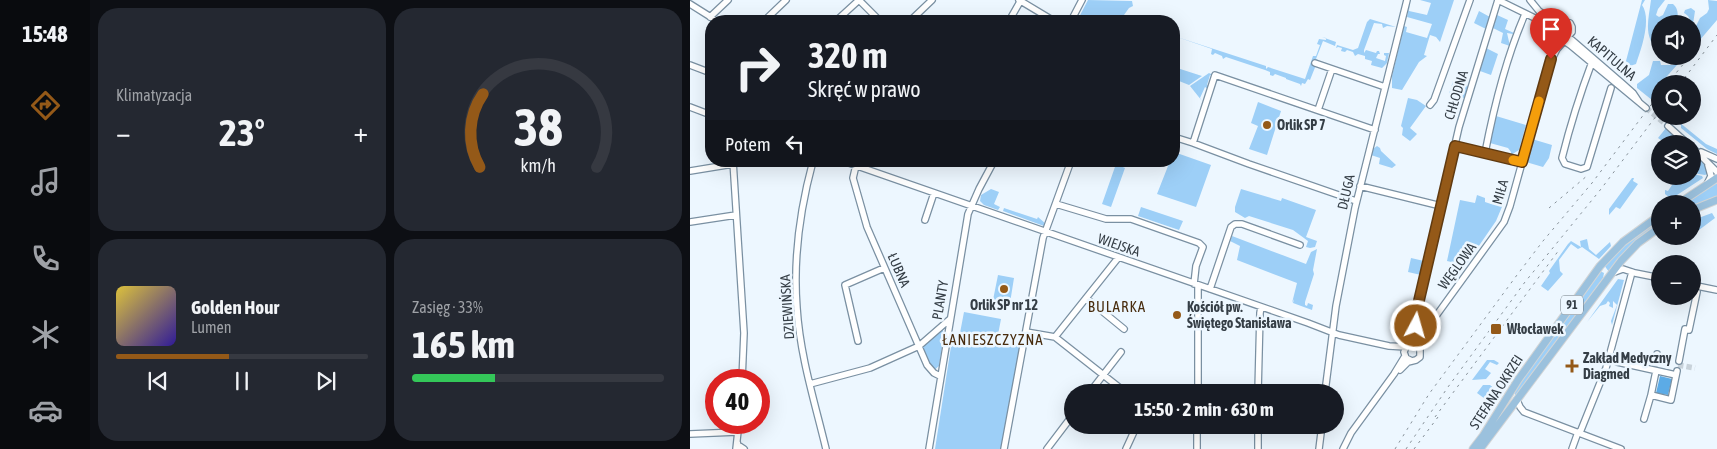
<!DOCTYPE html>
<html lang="pl">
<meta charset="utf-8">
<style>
body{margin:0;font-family:"Asap Condensed",sans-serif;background:#242831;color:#f1f3f6;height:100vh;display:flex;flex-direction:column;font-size:19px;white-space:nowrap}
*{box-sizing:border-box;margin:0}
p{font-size:16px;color:#9ea1a6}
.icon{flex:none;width:28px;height:28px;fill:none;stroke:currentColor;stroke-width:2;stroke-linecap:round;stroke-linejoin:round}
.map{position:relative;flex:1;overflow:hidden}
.drawer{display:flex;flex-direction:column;gap:8px;padding:8px;background:#0d0f14;width:600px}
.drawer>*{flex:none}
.top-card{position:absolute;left:15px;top:15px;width:475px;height:152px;border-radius:20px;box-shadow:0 5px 20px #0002;background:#171b24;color:#f1f3f6;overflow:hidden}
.controls{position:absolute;left:961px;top:15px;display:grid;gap:10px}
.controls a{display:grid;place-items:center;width:50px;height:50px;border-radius:50%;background:#171b24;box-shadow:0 5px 20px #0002;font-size:25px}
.speed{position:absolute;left:15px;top:369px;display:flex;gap:10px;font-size:25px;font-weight:700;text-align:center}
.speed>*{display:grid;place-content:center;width:65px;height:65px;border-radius:50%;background:#171b24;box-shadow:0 5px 20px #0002;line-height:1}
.speed .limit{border:8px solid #d22;background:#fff;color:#111}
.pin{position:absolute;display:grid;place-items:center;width:42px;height:42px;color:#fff;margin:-51px -21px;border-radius:50% 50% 50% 0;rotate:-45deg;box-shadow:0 0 5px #0007}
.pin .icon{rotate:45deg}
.me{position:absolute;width:55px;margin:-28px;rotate:6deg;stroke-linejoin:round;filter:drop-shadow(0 0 4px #0008)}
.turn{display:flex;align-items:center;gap:18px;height:105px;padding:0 20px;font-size:22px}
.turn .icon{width:65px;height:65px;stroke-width:2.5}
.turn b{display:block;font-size:35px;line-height:42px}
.then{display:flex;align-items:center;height:48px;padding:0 20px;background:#0003;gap:10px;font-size:19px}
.big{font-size:38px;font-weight:700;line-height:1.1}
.drawer .card{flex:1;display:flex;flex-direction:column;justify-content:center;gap:8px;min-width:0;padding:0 18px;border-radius:20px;background:#242831}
.drawer .dial{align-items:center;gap:0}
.dial svg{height:130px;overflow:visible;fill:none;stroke:#363941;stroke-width:7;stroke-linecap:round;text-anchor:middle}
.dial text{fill:#f1f3f6;stroke:none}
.song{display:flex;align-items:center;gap:15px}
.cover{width:60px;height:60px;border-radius:8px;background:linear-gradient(135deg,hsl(50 70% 55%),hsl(250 70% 35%))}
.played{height:5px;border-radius:2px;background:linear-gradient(90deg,#945918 45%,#363941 45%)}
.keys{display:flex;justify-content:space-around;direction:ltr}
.heat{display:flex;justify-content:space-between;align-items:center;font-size:28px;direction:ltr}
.charge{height:8px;border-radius:4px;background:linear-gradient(90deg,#34c759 33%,#363941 0)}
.drawer .tiles{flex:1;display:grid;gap:8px;grid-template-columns:repeat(2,1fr)}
.trip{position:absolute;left:374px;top:384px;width:280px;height:50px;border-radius:25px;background:#171b24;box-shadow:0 5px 20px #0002;font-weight:700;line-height:50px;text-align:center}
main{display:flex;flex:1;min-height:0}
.dock{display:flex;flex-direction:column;width:90px;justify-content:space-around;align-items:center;background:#090b0e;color:#9ea1a6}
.dock .icon{width:35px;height:35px}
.dock .selected{color:#945918}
.dock b{font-size:22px;color:#f1f3f6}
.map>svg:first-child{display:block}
.green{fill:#9dcff7}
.water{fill:#5cabe6}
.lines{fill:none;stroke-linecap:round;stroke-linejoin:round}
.minor-tunnel{stroke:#c8d2da;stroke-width:5.5;stroke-dasharray:5.5 3;stroke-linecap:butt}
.minor-casing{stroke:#7a90a2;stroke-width:8}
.major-casing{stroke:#d3d5d6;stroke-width:9}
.minor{stroke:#fff;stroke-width:5.5}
.major{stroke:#9bc1dd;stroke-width:7}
.rail{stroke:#88929a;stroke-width:1;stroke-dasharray:2.5 5;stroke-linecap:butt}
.route-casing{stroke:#603a10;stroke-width:12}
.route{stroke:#945918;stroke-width:9}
.slow{stroke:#f59e0b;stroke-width:9}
.poi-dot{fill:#945918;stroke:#edf7ff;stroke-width:2}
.labels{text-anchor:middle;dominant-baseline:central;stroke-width:5;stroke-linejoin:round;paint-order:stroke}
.shield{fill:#edf7ff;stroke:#6c767e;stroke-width:1}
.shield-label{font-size:12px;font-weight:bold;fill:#353e46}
.street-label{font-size:14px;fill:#353e46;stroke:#edf7ff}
.poi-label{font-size:14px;font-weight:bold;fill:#353e46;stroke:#edf7ff;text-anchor:start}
.neighbourhood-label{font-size:15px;letter-spacing:1px;fill:#482c0e;stroke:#edf7ff}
</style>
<main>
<nav class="dock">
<b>15:48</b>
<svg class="icon selected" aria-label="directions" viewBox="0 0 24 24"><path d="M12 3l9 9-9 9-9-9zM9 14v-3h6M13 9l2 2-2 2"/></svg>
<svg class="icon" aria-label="music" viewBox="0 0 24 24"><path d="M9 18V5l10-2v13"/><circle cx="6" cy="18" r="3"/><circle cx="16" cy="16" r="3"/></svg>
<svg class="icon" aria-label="phone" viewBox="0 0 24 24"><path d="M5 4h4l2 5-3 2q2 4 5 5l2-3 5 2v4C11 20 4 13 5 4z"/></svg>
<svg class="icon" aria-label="climate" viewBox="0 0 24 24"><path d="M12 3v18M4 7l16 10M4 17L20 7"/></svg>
<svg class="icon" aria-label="car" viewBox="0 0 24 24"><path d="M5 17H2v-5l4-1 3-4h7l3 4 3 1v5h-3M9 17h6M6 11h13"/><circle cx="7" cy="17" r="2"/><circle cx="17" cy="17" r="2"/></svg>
</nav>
<section class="drawer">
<div class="tiles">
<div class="card"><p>Klimatyzacja</p>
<div class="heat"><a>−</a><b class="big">23°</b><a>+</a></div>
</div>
<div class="card dial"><svg viewBox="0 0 100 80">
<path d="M14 69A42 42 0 1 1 86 69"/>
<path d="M14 69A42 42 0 0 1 16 24" stroke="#945918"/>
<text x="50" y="56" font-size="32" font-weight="700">38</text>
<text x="50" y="72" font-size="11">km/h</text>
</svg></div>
<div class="card">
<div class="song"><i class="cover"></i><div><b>Golden Hour</b><p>Lumen</p></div></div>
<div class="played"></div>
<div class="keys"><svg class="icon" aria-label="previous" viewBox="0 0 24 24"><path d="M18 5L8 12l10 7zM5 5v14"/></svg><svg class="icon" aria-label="pause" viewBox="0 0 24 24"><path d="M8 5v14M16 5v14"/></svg><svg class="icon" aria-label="next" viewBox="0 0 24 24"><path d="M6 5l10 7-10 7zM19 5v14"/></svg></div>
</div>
<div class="card"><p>Zasięg · 33%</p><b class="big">165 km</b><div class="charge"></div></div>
</div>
</section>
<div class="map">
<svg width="1027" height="449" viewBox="0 0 1027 449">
<rect width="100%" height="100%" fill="#edf7ff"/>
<path class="green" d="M398,0L442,1L443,6L439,8L434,15L441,21L434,19L431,21H387Z
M730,0H764L750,42L746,37L740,35L734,55L737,56L729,62L712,90L702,88V76L714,26L717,27L716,32L737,38L742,24L717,17L720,1L719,11L737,15L741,3Z
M952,0H955L952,5C962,19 951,50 946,64L940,66L936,61Z
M961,0H975L968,9L966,15L969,17L973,15L978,4H983C989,9 988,16 987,24H970V54C953,36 958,23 961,0Z
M1018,0L1027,1V20L1003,48L1002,24H1000C1000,18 999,16 994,13L995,10L1001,8L1005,11L1003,24L1006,26L1010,18L1017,13L1019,9Z
M789,11L800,17L796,29L784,23Z
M807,15L818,20L815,29L824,33L823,34L817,33L820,46L811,43L813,33L803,28Z
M680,19L706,27L697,26L693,28L692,24L684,23L674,50V53L676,50L686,53L687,51H689L690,54H688L686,58L695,61L696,56L694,55V53H699L697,63L692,68L681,65L682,61L675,59V56L668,54L665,56L663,52L657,50L655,52L651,51L652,48L648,47L646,48L647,45L663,50L668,48L677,22Z
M484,36L576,66V69L578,67L615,79L623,56H626L630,45L627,44L629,39L636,40V38L632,37L646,42L645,46L633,41L626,59L628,60L620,80L618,79L615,84L612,83L611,86L610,84L596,79V78L585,74L583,76L580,75V72L575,70L536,57L533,59L532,56L525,53L523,55L521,54L522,49Z
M796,48L808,54L801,75L790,71Z
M990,56H995L970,84L968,93L962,100L947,88V84L959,75L963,61H970L971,65H983Z
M484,67L512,76L499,85L484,79Z
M519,73L523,75H520L517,85L519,86L518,89L515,87L510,98L512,101L500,86Z
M763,81L778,86L774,98L759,94Z
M718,98L727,100L736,106L720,128L727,134L720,141L712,135L713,128L711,126Z
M568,102L591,111L577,155L559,149L568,126L561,123Z
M806,116L836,125L829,150L821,155V152L818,148L800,143Z
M984,118L1016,144L1027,149V154L1017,149L991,128V125Z
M976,128L995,144H977L968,138Z
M842,139L862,145L859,158L853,167L836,162Z
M687,146L690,148L691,151L706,165L702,168L689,164L690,158L681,155L683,149Z
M1002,151L1017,168L1019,173L1015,175L1003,173Z
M484,152L521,165L506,207L467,194L480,161H484Z
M426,164L435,168L421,207L412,204Z
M1003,174L1012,176L1013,178L987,195L980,198L975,194V190L978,191L988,176H1002Z
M942,178H944L943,181L948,184L930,209L926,207L919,215V209Z
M1025,182L1027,184V196L1003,206L1002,204H992Z
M301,189L309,192L304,204L310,207L308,210L294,205L290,201L291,195Z
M551,189L591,201L592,198L626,210L616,237L627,241L625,247L620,248L616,247L618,241L603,230L559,216L555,218L545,212V207Z
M787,195L795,198V202L801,204L803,198L814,202L806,221L773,269L766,263L757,261L770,200L785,203Z
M451,207L493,221L489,230L448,216Z
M314,208L347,219L348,217L356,224L354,226L313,211Z
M1022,213L1025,218L1009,230L1003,220Z
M970,218V224L919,272L914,265L925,252Z
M542,236L616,264L621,252L627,249L623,270L624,274L615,302V305L617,306L618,303L623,305L622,310L603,303L604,299L602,303L607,283L547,260L550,246L540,241Z
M897,239L899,249L906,255L920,242L921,246L909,259L892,247L888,249L881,244L869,260L870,271L873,274L858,291L851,286L860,273L859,271L878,244L881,241L891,247L890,241Z
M721,258L734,261L731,275L718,272Z
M910,271L914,273L913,278L827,396L825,395V391L859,340Z
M308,275L324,278L320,303L303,300Z
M928,279L934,280L922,325L921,321L927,305L923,301V308L919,306L920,303L918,301L916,304L910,306L897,322Z
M274,312L311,319L307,340L270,333Z
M252,328L254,334L249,366L243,371L232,348Z
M262,340L333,345L312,449H245Z
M797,360H804L809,363L807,365L800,362L795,369L801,373L796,379L782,380Z
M793,385H800L806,390L804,402L802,404L787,393Z"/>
<path class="water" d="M970,376L982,379L978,395L966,393Z"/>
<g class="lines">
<path class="minor-tunnel" d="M956,108L978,126
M988,365L1005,368
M964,371L966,358"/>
<defs>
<path id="minor" d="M169,0L190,21
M329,0L364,21
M808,0L863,27L882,40L933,84L943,93L949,102
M0,4L27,21
M20,17L38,0
M74,21L96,0
M146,21L169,0
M220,21L242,0
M319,21L331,0
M381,21L392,0
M849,21L852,26L880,45L956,108
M902,62C890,94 880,126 872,158L875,164L891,169L897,167L921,88
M625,63L695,87
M0,65L21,73
M740,105L744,100L780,0
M0,107L21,115
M628,110L642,69
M978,126L998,144
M484,137L503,143L559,164L666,201
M503,143L525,75L685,130
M765,146L832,162
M1002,147L1027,172
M1011,152L1027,159
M795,153C804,106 816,58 835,14
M43,161L54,333L52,380
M123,161C110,209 103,258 107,308C110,356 125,403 136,449
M153,161L618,323L649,335L699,346L716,347
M167,161L163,178L177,227L237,365L244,373L250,376
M0,171L43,164
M1017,184L1021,176L1018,165
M670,186L751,206
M366,204L416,219H441L509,243L513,247L506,266L504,284
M235,220L244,193
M0,222L46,215
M922,273L933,269L945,273L970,278
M1002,285L1027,290
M520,289L541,227L545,224H552L610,245
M396,298L434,329
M336,332L365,337L435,392
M365,337L428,258
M168,341L155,285L194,268
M722,344L721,335L769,127L808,0
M723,344L738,327L814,222L820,206L859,65L867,49L882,32V27L880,23L857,17L849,11L840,0
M919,358L927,362L986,375
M966,358L967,354
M989,361L995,329L999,330L1007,292
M710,370L718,362L726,360L730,357V348L723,344L717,345L714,352L716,358L722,361
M966,371L961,395L981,400L987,371
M120,384L180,368L229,346L260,319
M400,392L431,352
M508,392V285
M568,392L570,313L571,307
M635,392L646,306L665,208L717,0
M827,400L830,407L834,412L931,449
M954,419L961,395
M568,425V449
M0,434L47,432
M47,442L48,445L54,449
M46,449L49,422
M239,449L278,214L289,189L304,161
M314,449L353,238L381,161
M357,449L382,416
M436,449L447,425
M507,449V425
M629,449L632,425
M653,449L661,433L704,374L715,356
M882,449L887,435L891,430L916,368L942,272"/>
<path id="major" d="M988,204L1027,178
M1002,210L1027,200
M783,449L793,436L828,380L910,266L933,242L970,215
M790,449L931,261L948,243L970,227"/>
</defs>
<use href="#minor" class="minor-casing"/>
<use href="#major" class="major-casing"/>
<use href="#minor" class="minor"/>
<use href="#major" class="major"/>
<path class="rail" d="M977,84L1000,56
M990,84L1027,35
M859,208L898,175
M745,417L869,250
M705,449L739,394L827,275L853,241L902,183L970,93
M716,449L758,387L835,282L911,189L970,111
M724,449L751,413"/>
</g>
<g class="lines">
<defs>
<path id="route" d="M726,326L724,322L765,146L832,162L861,59"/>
</defs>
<use href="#route" class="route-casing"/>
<use href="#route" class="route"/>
<path class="slow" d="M823,160L832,162L849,101"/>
</g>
<g class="poi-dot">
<circle cx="577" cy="125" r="5"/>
<circle cx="314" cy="289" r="5"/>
<circle cx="487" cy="315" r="5"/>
<rect x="800" y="323" width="12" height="12" rx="2.5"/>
<path d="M879.5 358.5h5v5h5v5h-5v5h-5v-5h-5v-5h5z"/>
</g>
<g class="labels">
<rect class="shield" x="871" y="295.5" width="22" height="19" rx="4"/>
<g class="shield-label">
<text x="882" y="305">91</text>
</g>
<g class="street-label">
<text transform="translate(922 58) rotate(41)">KAPITULNA</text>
<text transform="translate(766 95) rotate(-73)">CHŁODNA</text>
<text transform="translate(656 192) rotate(-77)">DŁUGA</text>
<text transform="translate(810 192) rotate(-74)">MIŁA</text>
<text transform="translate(429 245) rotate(19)">WIEJSKA</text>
<text transform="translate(767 266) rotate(-54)">WĘGLOWA</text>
<text transform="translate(209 270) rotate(66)">ŁUBNA</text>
<text transform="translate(250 300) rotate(-80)">PLANTY</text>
<text transform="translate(97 307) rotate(-94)">DZIEWIŃSKA</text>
<text transform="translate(806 392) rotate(-57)">STEFANA OKRZEI</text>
</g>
<g class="poi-label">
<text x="587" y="125">Orlik SP 7</text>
<text x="314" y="305" text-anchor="middle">Orlik SP nr 12</text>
<text x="497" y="307">Kościół pw.<tspan x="497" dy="16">Świętego Stanisława</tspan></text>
<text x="817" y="329">Włocławek</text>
<text x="893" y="358">Zakład Medyczny<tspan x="893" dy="16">Diagmed</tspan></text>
</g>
<g class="neighbourhood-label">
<text x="427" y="306">BULARKA</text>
<text x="303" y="339">ŁANIESZCZYZNA</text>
</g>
</g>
</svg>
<div class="controls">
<a><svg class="icon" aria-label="sound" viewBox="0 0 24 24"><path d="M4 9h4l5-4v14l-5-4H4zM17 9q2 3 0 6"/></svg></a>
<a><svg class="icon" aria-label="search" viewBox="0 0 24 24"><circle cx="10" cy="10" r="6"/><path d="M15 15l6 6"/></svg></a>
<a><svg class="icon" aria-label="layers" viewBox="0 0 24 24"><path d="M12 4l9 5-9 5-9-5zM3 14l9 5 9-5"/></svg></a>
<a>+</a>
<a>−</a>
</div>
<div class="speed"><div class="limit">40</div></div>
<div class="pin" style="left:861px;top:59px;background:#d93025"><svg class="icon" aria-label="arrive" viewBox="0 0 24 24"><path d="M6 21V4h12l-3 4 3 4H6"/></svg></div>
<svg class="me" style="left:726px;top:326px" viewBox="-20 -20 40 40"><circle r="17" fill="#945918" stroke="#fff" stroke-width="3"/><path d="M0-11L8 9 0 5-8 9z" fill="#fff"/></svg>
<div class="trip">15:50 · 2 min · 630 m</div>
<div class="top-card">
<div class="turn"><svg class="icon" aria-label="right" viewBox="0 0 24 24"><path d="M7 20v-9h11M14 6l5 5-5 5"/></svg><div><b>320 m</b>Skręć w prawo</div></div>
<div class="then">Potem<svg class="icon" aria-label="left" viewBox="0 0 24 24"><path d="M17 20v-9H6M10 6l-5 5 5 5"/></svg></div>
</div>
</div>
</main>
